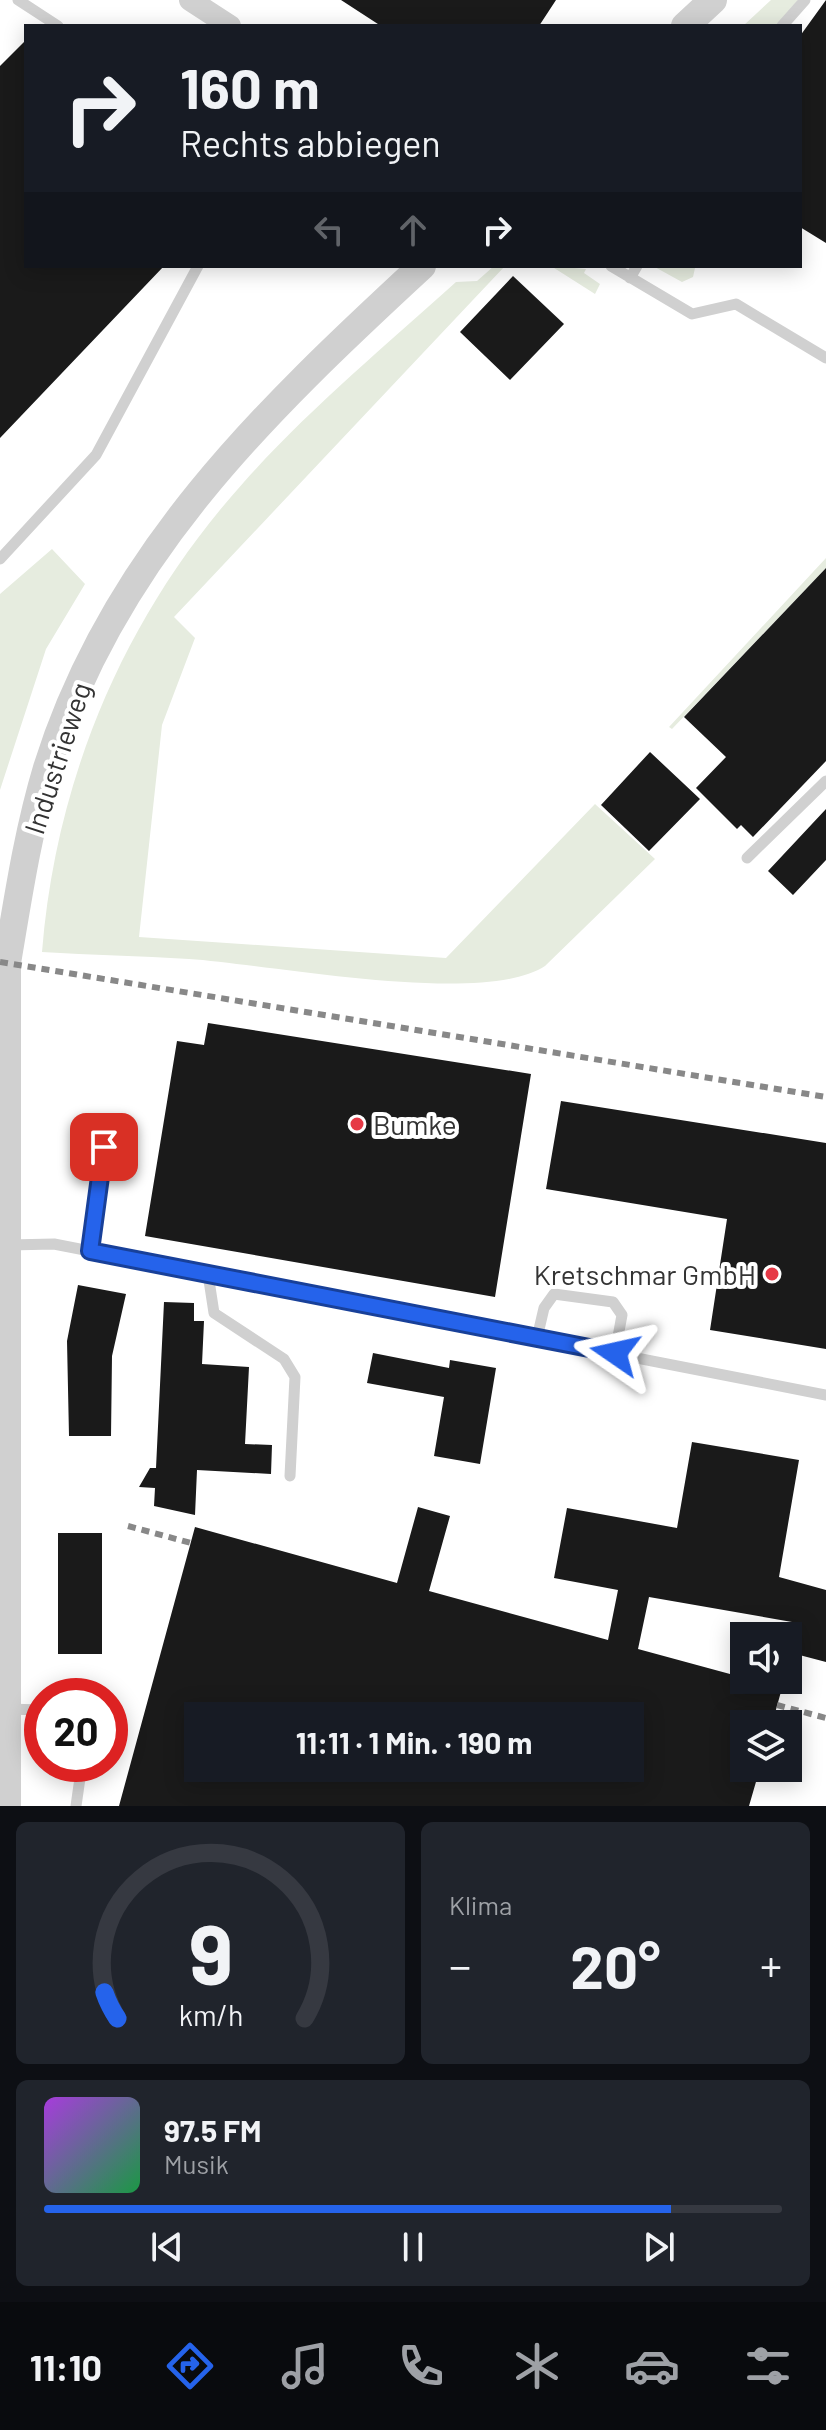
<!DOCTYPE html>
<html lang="de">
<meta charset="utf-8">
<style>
body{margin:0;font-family:Barlow,sans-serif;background:#20242c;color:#f1f3f6;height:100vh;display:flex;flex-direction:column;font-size:30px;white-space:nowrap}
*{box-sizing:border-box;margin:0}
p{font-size:26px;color:#9ea1a6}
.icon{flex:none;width:44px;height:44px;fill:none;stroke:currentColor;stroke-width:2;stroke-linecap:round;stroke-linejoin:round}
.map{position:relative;height:1806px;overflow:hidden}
.side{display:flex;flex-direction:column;gap:16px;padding:16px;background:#0d0f14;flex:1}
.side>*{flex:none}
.hud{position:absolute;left:24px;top:24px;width:778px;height:244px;border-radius:0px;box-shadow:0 4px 20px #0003;background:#171b24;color:#f1f3f6;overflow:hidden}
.controls{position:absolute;left:730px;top:1622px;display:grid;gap:16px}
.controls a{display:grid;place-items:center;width:72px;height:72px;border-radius:0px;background:#171b24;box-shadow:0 4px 20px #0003;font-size:40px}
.speed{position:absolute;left:24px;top:1678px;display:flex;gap:16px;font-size:40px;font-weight:700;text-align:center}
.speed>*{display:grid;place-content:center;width:104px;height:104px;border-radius:50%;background:#171b24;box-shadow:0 4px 20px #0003;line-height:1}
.speed .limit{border:12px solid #d22;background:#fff;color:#111}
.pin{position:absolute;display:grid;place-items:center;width:68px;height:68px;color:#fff;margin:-34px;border-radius:16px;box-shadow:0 4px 12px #0006}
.me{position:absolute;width:88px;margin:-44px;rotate:281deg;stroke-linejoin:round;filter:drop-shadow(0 0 6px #0008)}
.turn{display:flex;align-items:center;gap:28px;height:168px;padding:0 24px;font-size:36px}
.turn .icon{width:104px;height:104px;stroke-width:2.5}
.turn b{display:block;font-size:56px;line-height:68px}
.lanes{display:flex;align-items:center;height:76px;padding:0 24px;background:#0003;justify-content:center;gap:40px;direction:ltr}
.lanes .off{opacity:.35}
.big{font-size:60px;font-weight:700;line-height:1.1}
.side .card{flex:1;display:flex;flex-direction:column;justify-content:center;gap:12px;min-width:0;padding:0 28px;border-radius:12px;background:#20242c}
.side .dial{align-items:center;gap:0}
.dial svg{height:208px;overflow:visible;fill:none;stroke:#363941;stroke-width:7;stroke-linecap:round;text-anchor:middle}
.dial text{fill:#f1f3f6;stroke:none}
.song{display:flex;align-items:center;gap:24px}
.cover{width:96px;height:96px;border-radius:12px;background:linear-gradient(135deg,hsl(280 70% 55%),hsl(140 70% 35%))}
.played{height:8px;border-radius:4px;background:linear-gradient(90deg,#2563eb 85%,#363941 85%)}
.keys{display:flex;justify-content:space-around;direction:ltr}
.heat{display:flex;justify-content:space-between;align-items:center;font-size:44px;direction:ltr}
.side .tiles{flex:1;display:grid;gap:16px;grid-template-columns:1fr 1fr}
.card:last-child{grid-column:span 2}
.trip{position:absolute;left:184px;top:1702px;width:460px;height:80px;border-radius:0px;background:#171b24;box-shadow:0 4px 20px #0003;font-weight:700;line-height:80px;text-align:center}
.tabs{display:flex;height:128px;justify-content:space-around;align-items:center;background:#090b0e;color:#9ea1a6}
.tabs .icon{width:56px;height:56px}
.tabs .selected{color:#2563eb}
.tabs b{font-size:36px;color:#f1f3f6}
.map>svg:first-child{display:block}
.green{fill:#e6ecdf}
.building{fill:#1a1a1a;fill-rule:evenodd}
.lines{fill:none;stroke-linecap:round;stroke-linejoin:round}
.service{stroke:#d0d0d0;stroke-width:11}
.minor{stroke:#d0d0d0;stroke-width:22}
.tertiary{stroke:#d0d0d0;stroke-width:28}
.rail{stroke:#888;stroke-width:6;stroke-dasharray:8 6;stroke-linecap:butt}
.route-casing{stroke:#184099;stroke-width:20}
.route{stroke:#2563eb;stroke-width:14}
.poi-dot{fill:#e63946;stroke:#fff;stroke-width:3}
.labels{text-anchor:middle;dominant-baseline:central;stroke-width:8;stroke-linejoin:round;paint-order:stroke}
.street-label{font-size:28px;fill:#333;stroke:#fff}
.poi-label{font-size:28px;fill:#333;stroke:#fff;text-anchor:start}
</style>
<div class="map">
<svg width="826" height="1806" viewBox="0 0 826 1806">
<rect width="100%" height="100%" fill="#fff"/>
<path class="green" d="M771,0H798L777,26H743Z
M494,266H505L174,617L195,638L162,725L139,937L446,958L595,804L655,859L545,966C483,1007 268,964 189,959C140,956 91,955 42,952C56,776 126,613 244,482C308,410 384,347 456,282L477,281Z
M551,266L586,269L584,273L600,284L595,294Z
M653,266H700L695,268L693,277L682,282Z
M52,549L85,584L46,649L0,790V594Z
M826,558V568L672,729L669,727Z"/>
<path class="building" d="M341,0H556L539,26H381Z
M826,0V243L800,227V36Z
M26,40V266H164L0,438V66Z
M513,276L564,324L510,380L460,332Z
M826,568V761L753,837L741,825L737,829L696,788L726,757L684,717Z
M650,752L700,799L649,851L601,805Z
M826,809V860L793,895L768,871Z
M208,1023L531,1074L495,1297L145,1236L177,1041L204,1045Z
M561,1101L826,1143V1349L710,1330L727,1219L546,1189Z
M78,1285L126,1294L112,1356L111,1436H69L67,1341Z
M164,1302L194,1303V1321H204L202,1364L249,1367L245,1444L272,1445L271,1474L197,1470L195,1515L154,1506L155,1488L139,1487L150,1468H156Z
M373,1353L449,1368L450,1360L496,1368L480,1464L434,1456L444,1397L367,1383Z
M692,1442L799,1460L779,1577L826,1590V1662L788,1652L792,1622L649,1597L638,1649L782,1688L772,1724H744V1768H760L749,1806H119L195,1527L397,1583L418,1507L450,1516L429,1591L608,1640L618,1590L554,1578L567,1508L677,1528ZM198,1716H630V1768H198Z
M58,1533H102V1654H58Z"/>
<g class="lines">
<path class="service" d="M18,0L58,26
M782,26L805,0
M611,266L692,314L736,304L826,358
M630,278L637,266
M0,559L96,455L198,266
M747,858L826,781
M9,1245L54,1244L826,1395
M90,1251L104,1147
M208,1274L214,1313L284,1359L295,1377L290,1476
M537,1338L544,1308L554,1294L613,1302L622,1315L615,1353
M7,1709L42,1710
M76,1806L82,1764"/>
<path class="minor" d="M190,0L230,26"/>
<path class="tertiary" d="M685,26L713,0
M7,1806V963C18,898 28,831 47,768C113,556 265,411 422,266"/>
<path class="rail" d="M0,962L826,1097
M128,1526L191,1543
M777,1705L826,1718"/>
</g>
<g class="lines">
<defs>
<path id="route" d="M104,1147L90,1251L615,1353"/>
</defs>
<use href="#route" class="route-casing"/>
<use href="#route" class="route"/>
</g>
<g class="poi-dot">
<circle cx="357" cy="1124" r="8"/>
<circle cx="772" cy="1274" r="8"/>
</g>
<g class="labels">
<g class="street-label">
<text transform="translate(57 758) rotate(-72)">Industrieweg</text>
</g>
<g class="poi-label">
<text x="373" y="1124">Bumke</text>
<text x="756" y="1274" text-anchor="end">Kretschmar GmbH</text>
</g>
</g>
</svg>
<div class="controls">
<a><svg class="icon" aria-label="sound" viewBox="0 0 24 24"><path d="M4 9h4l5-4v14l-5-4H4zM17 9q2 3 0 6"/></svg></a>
<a><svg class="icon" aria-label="layers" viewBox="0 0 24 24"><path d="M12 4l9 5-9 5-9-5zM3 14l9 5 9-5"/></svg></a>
</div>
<div class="speed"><div class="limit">20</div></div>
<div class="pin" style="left:104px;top:1147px;background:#d93025"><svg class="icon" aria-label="arrive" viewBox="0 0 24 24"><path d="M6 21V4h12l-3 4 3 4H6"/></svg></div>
<svg class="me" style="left:615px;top:1353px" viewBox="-20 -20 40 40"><path d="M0-17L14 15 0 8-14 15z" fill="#2563eb" stroke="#fff" stroke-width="4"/></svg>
<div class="trip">11:11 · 1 Min. · 190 m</div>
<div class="hud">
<div class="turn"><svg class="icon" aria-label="right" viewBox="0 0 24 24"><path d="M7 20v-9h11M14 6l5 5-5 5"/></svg><div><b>160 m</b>Rechts abbiegen</div></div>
<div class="lanes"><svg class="icon off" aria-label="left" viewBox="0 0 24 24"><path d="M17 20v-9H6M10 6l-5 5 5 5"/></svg><svg class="icon off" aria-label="ahead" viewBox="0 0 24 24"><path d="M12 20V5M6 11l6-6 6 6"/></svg><svg class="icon" aria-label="right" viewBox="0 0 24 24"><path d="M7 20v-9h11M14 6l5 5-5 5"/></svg></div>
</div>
</div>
<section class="side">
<div class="tiles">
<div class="card dial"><svg viewBox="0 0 100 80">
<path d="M14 69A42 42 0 1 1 86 69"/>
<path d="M14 69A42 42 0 0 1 9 59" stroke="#2563eb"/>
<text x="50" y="56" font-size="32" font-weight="700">9</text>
<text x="50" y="72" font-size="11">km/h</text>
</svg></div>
<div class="card"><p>Klima</p>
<div class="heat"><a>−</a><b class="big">20°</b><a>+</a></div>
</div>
<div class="card">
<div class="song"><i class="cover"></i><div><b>97.5 FM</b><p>Musik</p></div></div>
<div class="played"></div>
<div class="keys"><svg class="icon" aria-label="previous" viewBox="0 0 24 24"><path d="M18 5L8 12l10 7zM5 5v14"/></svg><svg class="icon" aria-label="pause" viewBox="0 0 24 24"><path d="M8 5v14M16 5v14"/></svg><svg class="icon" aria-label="next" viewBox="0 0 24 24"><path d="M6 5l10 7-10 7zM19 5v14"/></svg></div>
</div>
</div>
</section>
<nav class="tabs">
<b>11:10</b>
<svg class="icon selected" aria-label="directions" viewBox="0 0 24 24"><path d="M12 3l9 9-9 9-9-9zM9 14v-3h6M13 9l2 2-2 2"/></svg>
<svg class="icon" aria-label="music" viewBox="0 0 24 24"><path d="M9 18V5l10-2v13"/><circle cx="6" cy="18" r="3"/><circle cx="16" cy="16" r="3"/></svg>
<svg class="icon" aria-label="phone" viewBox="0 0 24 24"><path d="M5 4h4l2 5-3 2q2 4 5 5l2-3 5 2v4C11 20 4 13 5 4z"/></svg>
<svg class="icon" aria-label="climate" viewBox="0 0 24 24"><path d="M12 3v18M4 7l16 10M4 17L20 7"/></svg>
<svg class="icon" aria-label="car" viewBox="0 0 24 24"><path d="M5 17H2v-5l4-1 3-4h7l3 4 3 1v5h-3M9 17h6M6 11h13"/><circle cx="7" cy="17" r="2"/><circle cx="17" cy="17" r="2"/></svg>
<svg class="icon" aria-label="filters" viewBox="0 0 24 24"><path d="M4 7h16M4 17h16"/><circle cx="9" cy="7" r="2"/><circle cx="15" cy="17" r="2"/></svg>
</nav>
